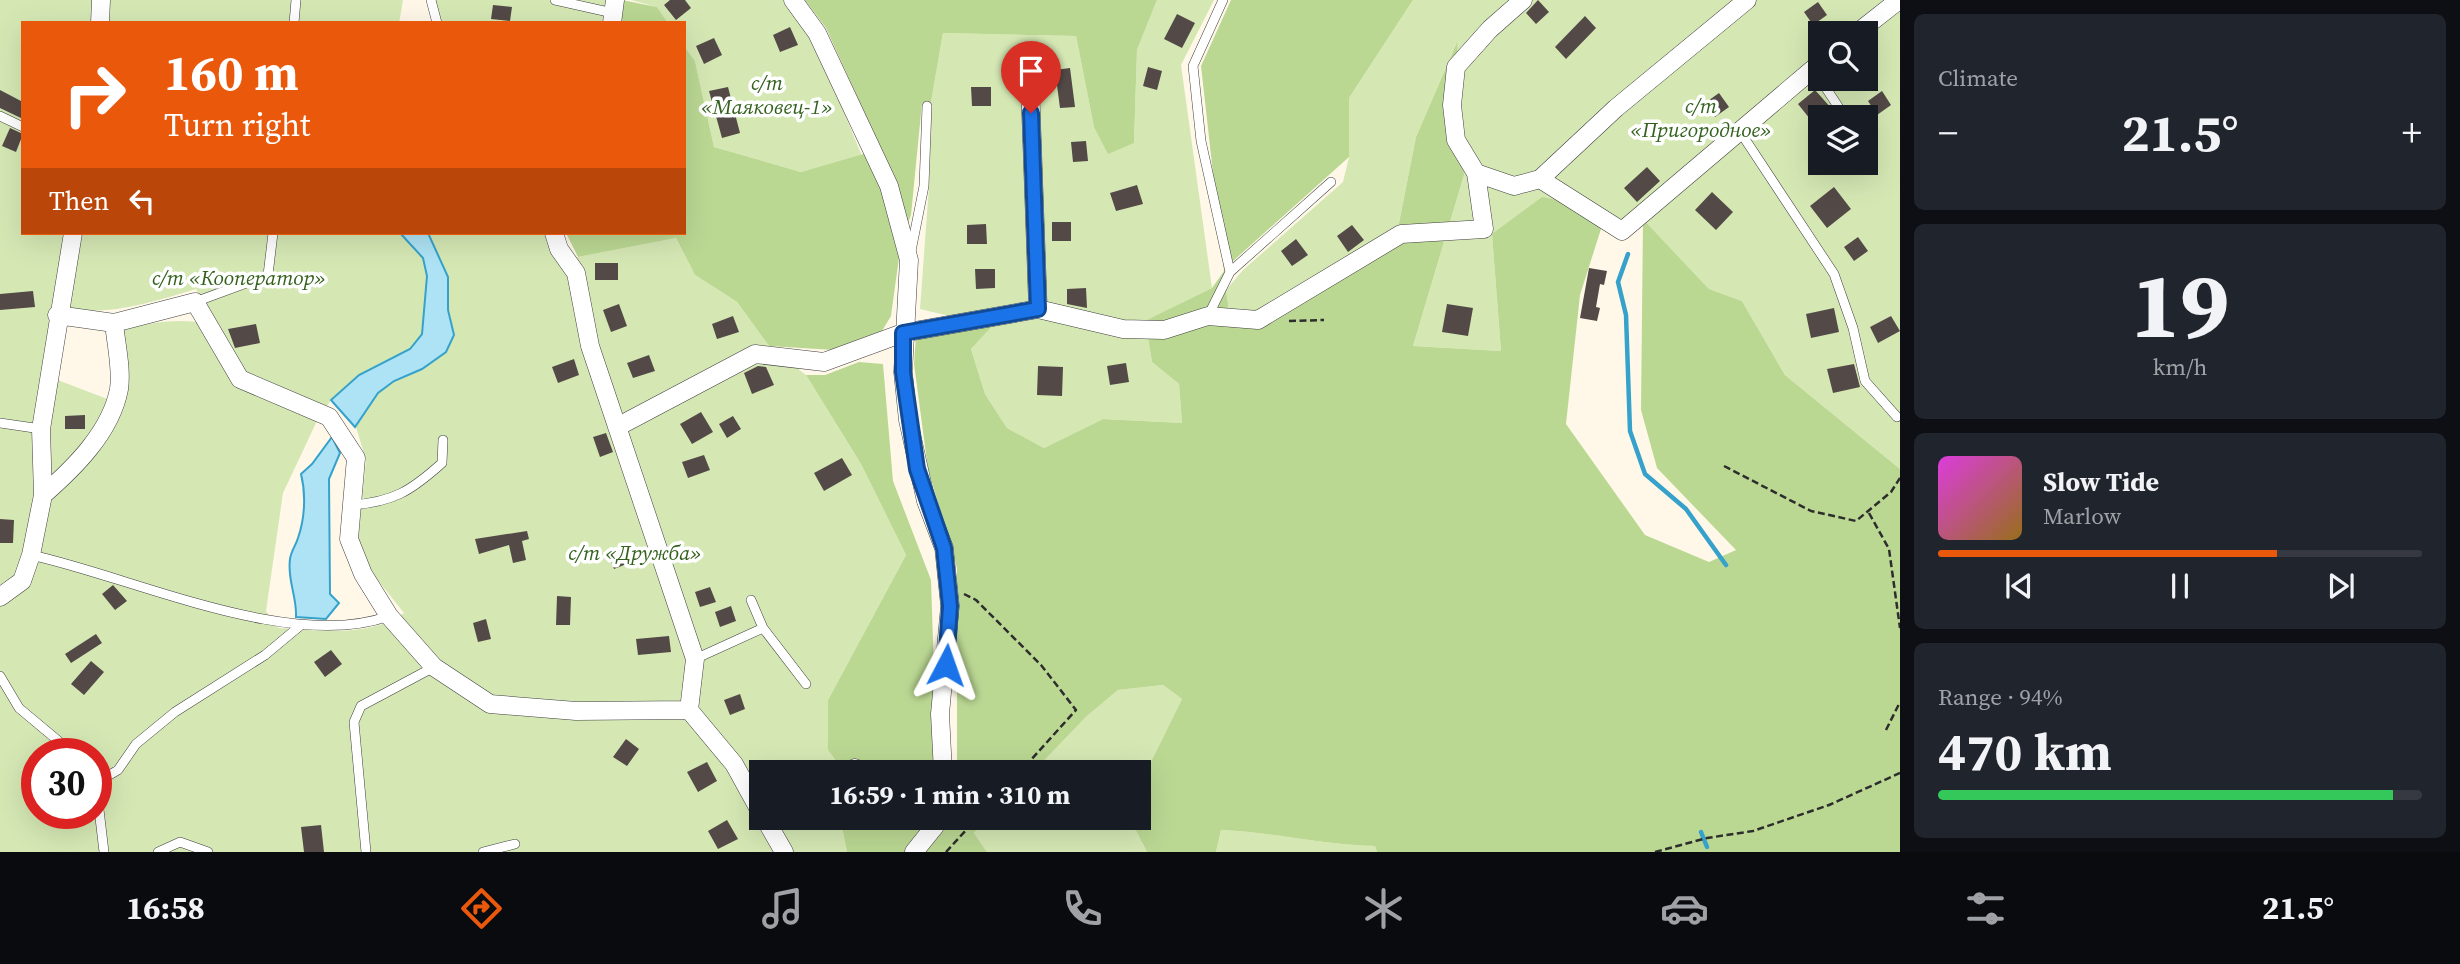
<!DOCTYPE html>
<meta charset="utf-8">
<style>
body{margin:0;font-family:"Source Serif 4",serif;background:#20242c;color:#f1f3f6;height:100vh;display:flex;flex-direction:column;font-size:26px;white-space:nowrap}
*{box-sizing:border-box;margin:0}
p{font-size:23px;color:#9ea1a6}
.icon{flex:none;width:38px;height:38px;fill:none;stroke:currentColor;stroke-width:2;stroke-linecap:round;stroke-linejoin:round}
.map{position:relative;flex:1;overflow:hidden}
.panel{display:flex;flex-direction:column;gap:14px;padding:14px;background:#0d0f14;width:560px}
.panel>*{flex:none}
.top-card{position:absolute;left:21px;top:21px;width:665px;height:214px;border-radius:0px;box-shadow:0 7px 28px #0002;background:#ea580c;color:#fff;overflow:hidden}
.buttons{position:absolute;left:1808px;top:21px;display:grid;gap:14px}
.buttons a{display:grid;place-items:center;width:70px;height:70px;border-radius:0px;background:#171b24;box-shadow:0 7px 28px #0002;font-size:35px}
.speed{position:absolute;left:21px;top:738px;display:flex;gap:14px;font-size:35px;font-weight:700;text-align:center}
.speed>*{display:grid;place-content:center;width:91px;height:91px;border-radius:50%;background:#171b24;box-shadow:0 7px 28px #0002;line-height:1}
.speed .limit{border:10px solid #d22;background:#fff;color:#111}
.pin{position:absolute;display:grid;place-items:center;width:60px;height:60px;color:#fff;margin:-72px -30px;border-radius:50% 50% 50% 0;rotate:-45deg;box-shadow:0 0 7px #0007}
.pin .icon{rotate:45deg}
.me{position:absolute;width:77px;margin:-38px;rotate:4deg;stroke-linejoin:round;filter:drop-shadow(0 0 5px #0008)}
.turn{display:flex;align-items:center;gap:24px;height:147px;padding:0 28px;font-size:32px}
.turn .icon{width:91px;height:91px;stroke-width:2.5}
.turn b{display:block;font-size:49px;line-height:60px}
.then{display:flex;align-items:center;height:66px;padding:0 28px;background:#0003;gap:14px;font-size:26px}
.big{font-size:52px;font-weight:700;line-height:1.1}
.panel .widget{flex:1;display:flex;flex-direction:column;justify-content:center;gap:10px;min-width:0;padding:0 24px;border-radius:10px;background:#20242c}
.panel .dial{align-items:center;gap:0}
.dial b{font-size:91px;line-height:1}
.song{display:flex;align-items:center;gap:21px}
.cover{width:84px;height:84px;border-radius:10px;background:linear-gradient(135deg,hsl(300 70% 55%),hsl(40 70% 35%))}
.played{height:7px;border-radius:4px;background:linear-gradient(90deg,#ea580c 70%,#363941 70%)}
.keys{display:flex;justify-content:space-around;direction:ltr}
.heat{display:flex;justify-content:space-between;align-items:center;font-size:38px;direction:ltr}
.charge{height:10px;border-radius:5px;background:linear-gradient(90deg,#34c759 94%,#363941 0)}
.trip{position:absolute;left:749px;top:760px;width:402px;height:70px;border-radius:0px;background:#171b24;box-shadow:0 7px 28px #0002;font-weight:700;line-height:70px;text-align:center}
.menu{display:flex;height:112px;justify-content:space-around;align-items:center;background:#090b0e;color:#9ea1a6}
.menu .icon{width:49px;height:49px}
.menu .current{color:#ea580c}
.menu b{font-size:32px;color:#f1f3f6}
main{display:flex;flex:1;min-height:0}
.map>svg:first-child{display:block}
.green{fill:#d5e8b4;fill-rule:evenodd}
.forest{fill:#bbd893}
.water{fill:#aee3f5;stroke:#36a2cb;stroke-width:2}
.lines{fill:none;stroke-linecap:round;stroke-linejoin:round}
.stream{stroke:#36a2cb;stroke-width:4.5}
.building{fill:#534a47}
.service-casing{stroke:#3e3e3e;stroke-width:10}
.minor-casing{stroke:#3e3e3e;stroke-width:19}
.path{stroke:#2d2d2d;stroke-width:2.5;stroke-dasharray:7 3.5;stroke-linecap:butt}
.service{stroke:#fff;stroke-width:9}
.minor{stroke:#fff;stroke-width:18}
.route-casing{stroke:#114b97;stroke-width:18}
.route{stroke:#1a73e8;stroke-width:12}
.labels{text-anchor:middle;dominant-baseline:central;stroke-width:7;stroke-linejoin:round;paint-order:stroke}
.park-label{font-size:21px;font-style:italic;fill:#33611d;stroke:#fff}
</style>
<main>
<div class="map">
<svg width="1900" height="852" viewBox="0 0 1900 852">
<rect width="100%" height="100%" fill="#fff8e8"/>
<path class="green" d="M0,0H403L399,23H23V233H400L423,258L427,276L422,334L410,349L331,400L317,421L283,493L266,611L278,628C319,630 369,638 404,613L368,568L358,541L366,460L356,427L378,393L394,381L422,369L446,352L454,335L448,310V277L428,233H547L565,264L578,257L676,238L695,275L737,302L769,346L806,375L861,464L906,555L828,700V750L844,772H761V817H840L847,852H0ZM196,289L216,326C186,317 152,321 122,331L123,405L42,374L55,307C104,318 149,303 196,289ZM37,754H96V814H37Z
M434,0H609L607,23H440Z
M631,0H785L813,38L862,156L801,172L714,147L695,61L684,46V23H668L657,7Z
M1157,0H1214L1181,65L1212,288L1145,322L1152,362L1179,384L1182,423L1103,419L1044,448L1007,428L985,394L971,349L991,326L920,309L929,186L931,102L943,33L1076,36L1094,127L1134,143L1137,50Z
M1413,0H1900V469L1785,375L1742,301L1709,289L1643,219L1601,229L1573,203L1492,234L1501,351L1413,346L1464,175L1456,44L1416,137L1398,228L1257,309L1229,311L1226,290L1243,270L1343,182L1349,157V98ZM1820,33H1866V79H1820ZM1820,117H1866V163H1820Z
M1163,685L1182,699L1139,786V772H1033L1087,716L1118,690Z
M989,817H1129L1147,852H987L974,833Z
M1221,830C1274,832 1322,845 1375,846L1377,852H1216Z"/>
<path class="forest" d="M622,0L657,7L668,23H619Z
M805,0H1157L1137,50L1134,143L1108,154L1094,127L1076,36L943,33L931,102L922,103L911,215L901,243L891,316L882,331L834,350L769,346L737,302L695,275L676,238L578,257L566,233H684V46L695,61L714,147L801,172L881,149L826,28Z
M1231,0H1413L1349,98V157L1232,262L1226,290L1229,311L1257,309L1398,228L1416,137L1457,42L1464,175L1413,346L1501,351L1492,234L1542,197L1573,203L1601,229L1580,295L1566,424L1645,535L1709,562L1736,550L1657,468L1641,410L1643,219L1709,289L1742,301L1785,375L1900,469V852H1377L1375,846C1322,845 1274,832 1221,830L1216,852H1147L1129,817H1139V786L1182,699L1163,685L1118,690L1087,716L1033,772H957V568L928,469L914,364L916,336L992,326L971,349L985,394L1007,428L1044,448L1103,419L1182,423L1179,384L1152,362L1145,321L1212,288L1224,271L1201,66Z
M859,362L883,364L893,481L931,580L934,672L946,772H844L828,750V700L906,555L861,464L806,375H825Z
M840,817H989L974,833L987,852H847Z"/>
<path class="water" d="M400,233H428L448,277V310L454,335L446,352L422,369L394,381L378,393L355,427L331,400L359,375L410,349L422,334L427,276L423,258Z
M332,437L340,453L329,479L330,594L339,603L326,619L296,617C297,596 287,580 290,559C291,551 296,545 298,538C305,518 306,494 301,474L312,464Z"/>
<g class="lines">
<path class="stream" d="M1628,254L1618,282L1626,315L1630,431L1645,474L1686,509L1726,565
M1701,832L1707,847"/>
</g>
<path class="building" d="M670,0H685L691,8L676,20L664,5Z
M1538,0L1549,12L1536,24L1526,13Z
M1818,2L1827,15L1813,25L1804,12Z
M493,5L512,7L510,21L491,19Z
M1177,14L1195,23L1182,48L1164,39Z
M1585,16L1596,28L1566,59L1555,47Z
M790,27L798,45L780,52L773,35Z
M714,38L722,55L704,64L696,46Z
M1148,67L1162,71L1157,90L1143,86Z
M1070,68L1075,107L1060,108L1055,70Z
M728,87L740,133L722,138L709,91Z
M971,87H991V106H972Z
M0,90L21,101L23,98V119L0,108Z
M1815,90L1832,109L1814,124L1798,104Z
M1882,91L1891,105L1877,115L1868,101Z
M1719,93L1729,107L1715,117L1705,103Z
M10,128L23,134L16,152L2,146Z
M1086,141L1088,161L1073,162L1071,142Z
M1647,167L1660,181L1637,202L1624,188Z
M1137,185L1143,204L1116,211L1110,193Z
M1834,187L1851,209L1827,228L1810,206Z
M1712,192L1733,212L1716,230L1695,210Z
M1052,222H1071V241H1052Z
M986,224L987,244H967V225Z
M1352,225L1364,240L1348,252L1337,236Z
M1858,237L1868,251L1854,261L1844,247Z
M1296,239L1308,255L1292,266L1281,251Z
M595,263H618V280H595Z
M1589,268L1607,271L1604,285L1600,284L1596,307L1600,308L1597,321L1580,318Z
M975,269H995V288L976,289Z
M1086,288L1087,308L1067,304V289Z
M33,291L35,307L0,310V294Z
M619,304L627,326L611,332L603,310Z
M1447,304L1473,308L1468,336L1442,332Z
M1834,308L1839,332L1811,338L1806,314Z
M733,316L739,332L717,339L712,324Z
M1891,316L1900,331L1878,343L1870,327Z
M256,324L260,343L235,348L228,329Z
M649,355L655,371L633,378L627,363Z
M574,359L579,375L558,383L552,367Z
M1126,363L1129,382L1110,385L1107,366Z
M1854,364L1860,387L1833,393L1827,369Z
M758,366L766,367L774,385L752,394L744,373Z
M1038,366L1063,367L1062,396L1037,395Z
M701,412L713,432L692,444L680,424Z
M85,415V429H65V416Z
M733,416L741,429L727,438L719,424Z
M606,433L613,452L600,457L593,437Z
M704,455L710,470L688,478L682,462Z
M842,458L852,475L824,491L814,473Z
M0,519L14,520L13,543H0Z
M527,531L529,539L522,541L526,560L513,563L509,545L479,554L475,539Z
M628,548L634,561L614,569L609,556Z
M113,585L127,601L115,610L102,594Z
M710,587L716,602L700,607L695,592Z
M557,596L571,597L570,625H556Z
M731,606L736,621L720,627L715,612Z
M486,619L491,639L478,642L473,623Z
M96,634L102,643L71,663L65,654Z
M669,636L671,652L638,655L636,639Z
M331,650L342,664L325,677L314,662Z
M91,661L104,672L84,695L71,684Z
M740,694L745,709L730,715L724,700Z
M626,739L639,749L627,766L613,757Z
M707,762L717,781L698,792L687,772Z
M727,820L738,839L718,849L708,831Z
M321,825L324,852H304L301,827Z"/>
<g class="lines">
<defs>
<path id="service" d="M431,0L437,23
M555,0L613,13
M1223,0L1193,66L1201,141L1230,272
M294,23L296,0
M1820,79L1845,117
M0,116L23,127
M1739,130L1834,274L1853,328L1865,381L1897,417
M1866,149L1867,152
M911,251L924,186L927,106
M195,302L268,275L273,233
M1208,316L1230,272L1331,182
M0,423L41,429
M352,505C393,502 411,491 442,463L443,440
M31,555C132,577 291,652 389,616
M763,628L806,684
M695,659L763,628L751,600
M0,676L19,708L74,754
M96,783L118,770L136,744L175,712L265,655L301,625
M96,784L104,852
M158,852L180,842L208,852
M366,852L354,722L361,706L434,667
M483,852L515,844"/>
<path id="minor" d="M793,0L817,33L889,186L909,260L903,372L908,420L926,501L944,548L950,606L940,714L943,772
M100,23L101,0
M612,23L615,0
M1857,33L1899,0
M1029,57L1038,309
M1476,173L1514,186L1540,179L1622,231L1820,63
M1540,179L1616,108L1747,0
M554,233L559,249L576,273L590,346L695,659L689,710L734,764L761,813
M57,315L114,323L195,302L240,379L329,417L356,458L349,539L363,574L389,616L434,667L490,704L576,711L689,710
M617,427L755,354L824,362L903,333L1038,309L1123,329L1164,330L1208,316L1258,320L1401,234L1484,229L1476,173L1456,140L1452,105L1456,67L1490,29L1523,0
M43,495C74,468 111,432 119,389C122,369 116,344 114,323
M0,597L22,581L31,555L43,495L41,429L73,233
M855,768L857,772
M764,817L784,852
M914,852L935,826L937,817"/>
</defs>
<use href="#service" class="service-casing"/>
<use href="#minor" class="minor-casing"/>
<path class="path" d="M1289,321L1324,320
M1724,466L1811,511L1856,521L1891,492L1900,478
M1869,513L1889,549L1900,628
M964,594L976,600L1041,665L1076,710L1020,772
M1886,730L1900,702
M946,852L978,817
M1655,852L1707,838L1753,831L1829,805L1900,773"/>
<use href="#service" class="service"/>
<use href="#minor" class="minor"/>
</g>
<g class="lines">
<defs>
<path id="route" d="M946,665L950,606L944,548L917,469L903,372V333L1038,309L1031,113"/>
</defs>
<use href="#route" class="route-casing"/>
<use href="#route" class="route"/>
</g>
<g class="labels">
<g class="park-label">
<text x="767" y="82">с/т<tspan x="767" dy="24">«Маяковец-1»</tspan></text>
<text x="1701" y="105">с/т<tspan x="1701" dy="24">«Пригородное»</tspan></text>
<text x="239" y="277">с/т «Кооператор»</text>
<text x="635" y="552">с/т «Дружба»</text>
</g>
</g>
</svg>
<div class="buttons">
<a><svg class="icon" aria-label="search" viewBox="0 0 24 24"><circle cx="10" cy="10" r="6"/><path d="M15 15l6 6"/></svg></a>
<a><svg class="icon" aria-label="layers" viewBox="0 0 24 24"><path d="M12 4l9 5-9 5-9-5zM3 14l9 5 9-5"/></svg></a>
</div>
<div class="speed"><div class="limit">30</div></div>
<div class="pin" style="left:1031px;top:113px;background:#d93025"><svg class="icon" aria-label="arrive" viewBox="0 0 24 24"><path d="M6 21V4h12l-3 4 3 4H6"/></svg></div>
<svg class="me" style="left:946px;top:665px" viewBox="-20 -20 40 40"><path d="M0-17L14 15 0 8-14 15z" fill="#1a73e8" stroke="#fff" stroke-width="4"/></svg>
<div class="trip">16:59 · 1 min · 310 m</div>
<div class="top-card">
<div class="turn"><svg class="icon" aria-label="right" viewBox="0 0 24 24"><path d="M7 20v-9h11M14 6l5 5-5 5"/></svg><div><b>160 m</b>Turn right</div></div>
<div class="then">Then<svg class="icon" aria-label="left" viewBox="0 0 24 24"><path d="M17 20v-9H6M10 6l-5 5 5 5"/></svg></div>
</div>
</div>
<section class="panel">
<div class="widget"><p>Climate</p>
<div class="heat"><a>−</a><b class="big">21.5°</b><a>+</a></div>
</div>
<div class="widget dial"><b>19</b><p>km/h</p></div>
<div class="widget">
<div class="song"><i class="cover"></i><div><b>Slow Tide</b><p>Marlow</p></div></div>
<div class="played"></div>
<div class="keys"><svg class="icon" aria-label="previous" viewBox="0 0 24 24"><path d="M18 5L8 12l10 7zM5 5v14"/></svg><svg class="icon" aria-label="pause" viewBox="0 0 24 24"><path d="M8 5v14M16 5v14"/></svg><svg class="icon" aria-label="next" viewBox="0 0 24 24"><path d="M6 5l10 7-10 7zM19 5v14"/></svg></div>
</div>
<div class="widget"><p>Range · 94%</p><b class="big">470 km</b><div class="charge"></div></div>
</section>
</main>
<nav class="menu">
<b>16:58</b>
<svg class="icon current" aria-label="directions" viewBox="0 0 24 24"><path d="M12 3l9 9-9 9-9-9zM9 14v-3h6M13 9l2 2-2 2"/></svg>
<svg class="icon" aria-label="music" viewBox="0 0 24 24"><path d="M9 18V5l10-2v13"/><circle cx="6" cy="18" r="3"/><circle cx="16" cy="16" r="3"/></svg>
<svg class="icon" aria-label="phone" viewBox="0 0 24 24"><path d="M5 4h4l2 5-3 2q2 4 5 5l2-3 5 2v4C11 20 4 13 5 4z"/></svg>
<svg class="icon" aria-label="climate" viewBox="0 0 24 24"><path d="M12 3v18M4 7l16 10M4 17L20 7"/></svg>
<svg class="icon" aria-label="car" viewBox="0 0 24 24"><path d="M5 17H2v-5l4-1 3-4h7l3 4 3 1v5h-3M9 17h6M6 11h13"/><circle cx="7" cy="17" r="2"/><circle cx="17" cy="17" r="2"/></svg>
<svg class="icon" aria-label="filters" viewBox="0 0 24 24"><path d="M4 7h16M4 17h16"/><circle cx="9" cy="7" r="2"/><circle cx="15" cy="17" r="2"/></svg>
<b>21.5°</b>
</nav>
